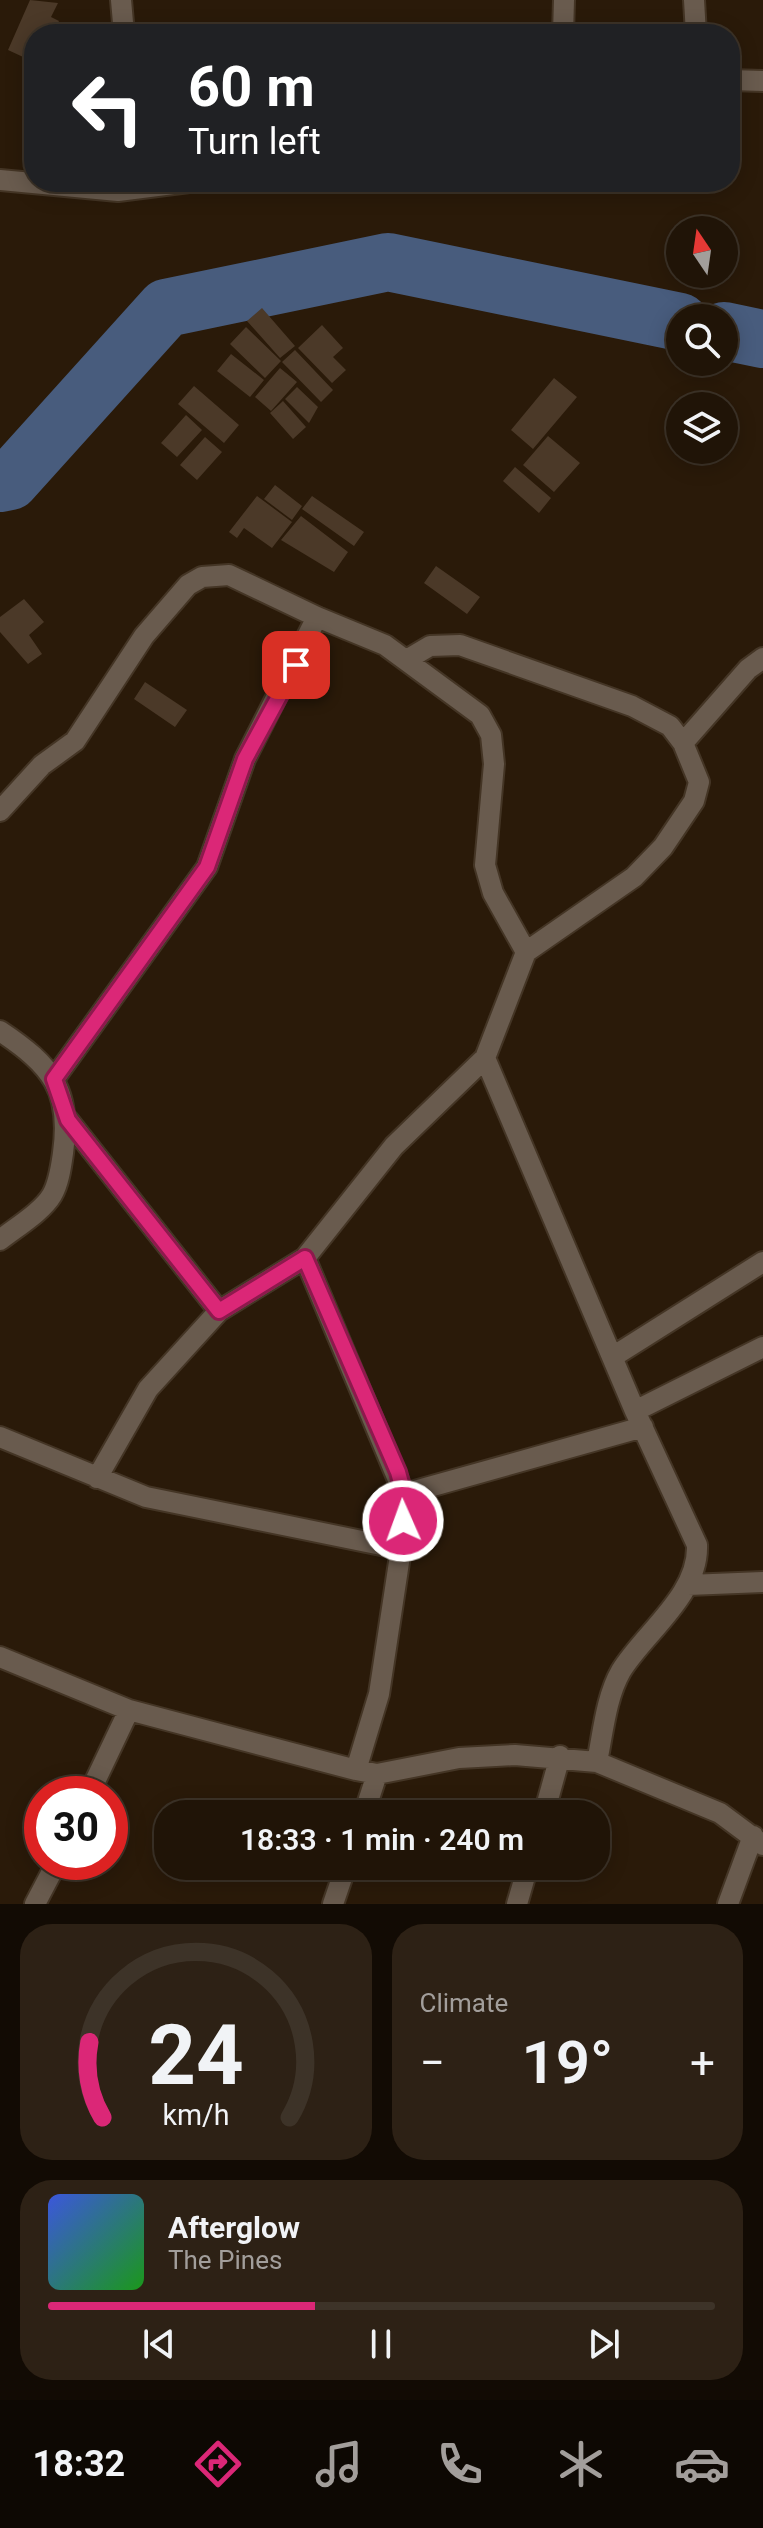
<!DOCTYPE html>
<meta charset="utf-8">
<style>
body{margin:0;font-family:Roboto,sans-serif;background:#2d2115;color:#f1f3f6;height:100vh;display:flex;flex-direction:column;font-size:30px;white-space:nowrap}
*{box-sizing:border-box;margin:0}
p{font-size:26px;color:#a29e9b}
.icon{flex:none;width:44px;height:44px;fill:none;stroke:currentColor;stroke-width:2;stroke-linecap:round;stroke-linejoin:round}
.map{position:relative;height:1904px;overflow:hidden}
.panel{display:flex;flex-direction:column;gap:20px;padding:20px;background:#120b04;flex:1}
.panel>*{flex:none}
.hud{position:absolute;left:24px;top:24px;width:716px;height:168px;border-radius:32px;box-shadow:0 4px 20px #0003,0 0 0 2px #3d3328;background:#202124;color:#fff;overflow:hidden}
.needle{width:52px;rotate:347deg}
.fabs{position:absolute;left:666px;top:216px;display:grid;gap:16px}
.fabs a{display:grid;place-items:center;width:72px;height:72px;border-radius:50%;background:#201407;box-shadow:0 4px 20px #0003,0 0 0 2px #3d3328;font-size:40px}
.speed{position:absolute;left:24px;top:1776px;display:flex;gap:16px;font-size:40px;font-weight:700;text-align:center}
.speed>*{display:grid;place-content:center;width:104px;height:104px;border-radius:50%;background:#201407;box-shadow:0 4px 20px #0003,0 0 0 2px #3d3328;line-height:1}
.speed .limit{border:12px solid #d22;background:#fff;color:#111}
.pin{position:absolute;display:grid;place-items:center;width:68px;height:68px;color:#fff;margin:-34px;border-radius:16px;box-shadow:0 4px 12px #0006}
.me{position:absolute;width:88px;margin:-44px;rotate:358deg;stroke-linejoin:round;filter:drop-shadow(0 0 6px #0008)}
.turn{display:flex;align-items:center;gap:28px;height:168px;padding:0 32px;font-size:36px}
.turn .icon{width:104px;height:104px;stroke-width:2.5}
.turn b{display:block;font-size:56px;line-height:68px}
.big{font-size:60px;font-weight:600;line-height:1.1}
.panel .tile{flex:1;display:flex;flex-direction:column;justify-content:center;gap:12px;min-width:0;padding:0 28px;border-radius:32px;background:#2d2115}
.panel .dial{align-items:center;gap:0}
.dial svg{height:208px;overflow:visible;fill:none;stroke:#3d3328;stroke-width:7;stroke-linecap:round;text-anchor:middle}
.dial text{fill:#f1f3f6;stroke:none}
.song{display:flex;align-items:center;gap:24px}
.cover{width:96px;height:96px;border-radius:12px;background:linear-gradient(135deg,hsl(230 70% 55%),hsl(120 70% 35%))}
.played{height:8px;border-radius:4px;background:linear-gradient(90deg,#db2777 40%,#3d3328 40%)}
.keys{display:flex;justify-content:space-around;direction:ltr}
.heat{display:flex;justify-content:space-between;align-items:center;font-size:44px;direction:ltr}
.panel .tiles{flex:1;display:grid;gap:20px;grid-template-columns:1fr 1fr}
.tile:last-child{grid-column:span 2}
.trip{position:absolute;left:154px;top:1800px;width:456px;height:80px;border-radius:32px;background:#201407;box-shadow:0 4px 20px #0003,0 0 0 2px #3d3328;font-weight:600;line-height:80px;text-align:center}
.menu{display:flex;height:128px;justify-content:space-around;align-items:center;background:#0d0803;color:#a29e9b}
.menu .icon{width:56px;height:56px}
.menu .current{color:#db2777}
.menu b{font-size:36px;color:#f1f3f6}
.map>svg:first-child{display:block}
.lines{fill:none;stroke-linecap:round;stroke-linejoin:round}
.river{stroke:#485c7d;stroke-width:58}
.building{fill:#4b3928}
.minor-casing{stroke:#443525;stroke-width:24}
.minor{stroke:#695b4e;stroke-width:20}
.route-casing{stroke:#8e194d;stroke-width:20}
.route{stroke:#db2777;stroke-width:14}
</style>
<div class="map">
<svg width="763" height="1904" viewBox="0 0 763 1904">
<rect width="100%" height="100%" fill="#2a1a09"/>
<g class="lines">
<path class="river" d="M724,331L763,339
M0,483L10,481L166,308L388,262L680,322"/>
</g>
<path class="building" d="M30,0L58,3L51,17L59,21L53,34H34V62L8,50Z
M262,308L295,346L280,358L247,321Z
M322,325L343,348L333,357L346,370L332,383L298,348Z
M246,327L281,361L265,378L230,344Z
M295,350L333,390L321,402L282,362Z
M231,354L264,380L250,397L217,371Z
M280,368L297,382L271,411L255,397Z
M554,378L577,397L533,449L511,430Z
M194,386L239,425L224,443L178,404Z
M297,387L318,407L309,423L285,399Z
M283,401L306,427L293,439L270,413Z
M186,415L202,430L177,457L161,443Z
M548,436L580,463L554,492L523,465Z
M205,437L222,452L197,480L180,465Z
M515,467L551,498L539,513L503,481Z
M275,485L302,506L292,520L264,499Z
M257,496L292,522L272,548L244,528L237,538L229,532Z
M312,496L364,532L354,546L302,509Z
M301,516L348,552L334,572L281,540Z
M436,566L480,597L467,614L424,583Z
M24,599L44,622L29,635L42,654L28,664L0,632V617Z
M145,682L187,710L175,727L134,699Z"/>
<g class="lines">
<defs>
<path id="minor" d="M121,0L124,34
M694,0L696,34
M563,34L564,0
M730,80L763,81
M0,180L118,191L189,182
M408,659L430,646L460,645L632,706L670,726L683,743L699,782L694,801L663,847L634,877L526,952
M683,743L748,669L763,658
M0,811L42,765L75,741L144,636L188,585L202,577L229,575L317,617L385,645L480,715L491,735L494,764L485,865L493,893L526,952L485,1058L394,1146L305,1258L219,1311L148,1389L97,1478
M0,1031C51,1065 72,1090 63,1153C61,1167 59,1183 52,1195C42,1212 15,1228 0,1240
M485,1058L635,1411L697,1545C699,1595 645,1632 621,1671C606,1697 603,1733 597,1762
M54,1079L207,867L245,759L317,617
M68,1120L219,1311
M305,1258L404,1494L401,1549L379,1694L356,1770
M614,1356L763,1262
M635,1411L763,1347
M0,1437L146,1497L401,1549
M404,1494L643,1427
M688,1585L763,1582
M0,1657L129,1710L356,1770L377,1774L459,1758L515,1755L597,1762L720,1813L763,1845
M89,1794L129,1710
M364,1814L377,1774
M544,1814L560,1756
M35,1904L57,1862
M333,1904L346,1866
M517,1904L528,1866
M728,1904L753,1836"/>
</defs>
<use href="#minor" class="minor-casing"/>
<use href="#minor" class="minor"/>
</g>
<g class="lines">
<defs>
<path id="route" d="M296,665L245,759L207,867L54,1079L68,1120L219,1311L305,1258L398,1472L404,1494L403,1521"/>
</defs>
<use href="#route" class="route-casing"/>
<use href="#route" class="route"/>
</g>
</svg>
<div class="fabs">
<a><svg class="needle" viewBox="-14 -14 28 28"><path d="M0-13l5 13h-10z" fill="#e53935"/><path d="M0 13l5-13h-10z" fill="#a29e9b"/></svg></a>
<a><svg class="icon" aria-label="search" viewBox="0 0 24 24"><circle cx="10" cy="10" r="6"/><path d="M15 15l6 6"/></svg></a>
<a><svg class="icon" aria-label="layers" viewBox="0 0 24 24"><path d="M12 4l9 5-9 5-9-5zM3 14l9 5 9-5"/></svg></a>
</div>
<div class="speed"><div class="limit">30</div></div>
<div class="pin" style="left:296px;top:665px;background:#d93025"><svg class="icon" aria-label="arrive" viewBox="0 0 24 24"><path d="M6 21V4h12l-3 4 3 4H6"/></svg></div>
<svg class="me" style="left:403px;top:1521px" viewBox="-20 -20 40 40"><circle r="17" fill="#db2777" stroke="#fff" stroke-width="3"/><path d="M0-11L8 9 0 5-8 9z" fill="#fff"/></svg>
<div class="trip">18:33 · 1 min · 240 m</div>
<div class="hud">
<div class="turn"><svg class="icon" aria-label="left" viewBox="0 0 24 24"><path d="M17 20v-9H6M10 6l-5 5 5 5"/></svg><div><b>60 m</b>Turn left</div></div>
</div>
</div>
<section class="panel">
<div class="tiles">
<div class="tile dial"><svg viewBox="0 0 100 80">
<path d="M14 69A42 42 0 1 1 86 69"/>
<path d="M14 69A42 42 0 0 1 9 40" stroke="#db2777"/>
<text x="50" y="56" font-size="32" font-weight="700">24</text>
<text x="50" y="72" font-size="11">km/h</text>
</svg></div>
<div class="tile"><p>Climate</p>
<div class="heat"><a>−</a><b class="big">19°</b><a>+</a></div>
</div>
<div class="tile">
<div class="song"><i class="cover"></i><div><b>Afterglow</b><p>The Pines</p></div></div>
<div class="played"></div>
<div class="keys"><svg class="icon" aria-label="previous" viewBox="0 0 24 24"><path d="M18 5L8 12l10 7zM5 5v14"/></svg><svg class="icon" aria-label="pause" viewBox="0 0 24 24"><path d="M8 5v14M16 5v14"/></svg><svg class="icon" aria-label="next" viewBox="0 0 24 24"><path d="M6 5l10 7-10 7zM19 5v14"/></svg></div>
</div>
</div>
</section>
<nav class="menu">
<b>18:32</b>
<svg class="icon current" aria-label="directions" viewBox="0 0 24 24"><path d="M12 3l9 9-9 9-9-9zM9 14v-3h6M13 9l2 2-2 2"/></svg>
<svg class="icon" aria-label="music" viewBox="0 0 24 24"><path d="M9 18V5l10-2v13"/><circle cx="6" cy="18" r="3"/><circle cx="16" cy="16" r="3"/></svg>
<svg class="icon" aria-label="phone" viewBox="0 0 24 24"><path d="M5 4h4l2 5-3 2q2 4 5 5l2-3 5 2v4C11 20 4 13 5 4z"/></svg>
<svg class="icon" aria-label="climate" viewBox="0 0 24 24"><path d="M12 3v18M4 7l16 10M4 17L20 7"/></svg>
<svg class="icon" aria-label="car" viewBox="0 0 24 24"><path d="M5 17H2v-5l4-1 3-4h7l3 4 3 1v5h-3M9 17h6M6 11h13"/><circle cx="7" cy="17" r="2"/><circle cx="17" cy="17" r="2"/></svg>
</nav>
